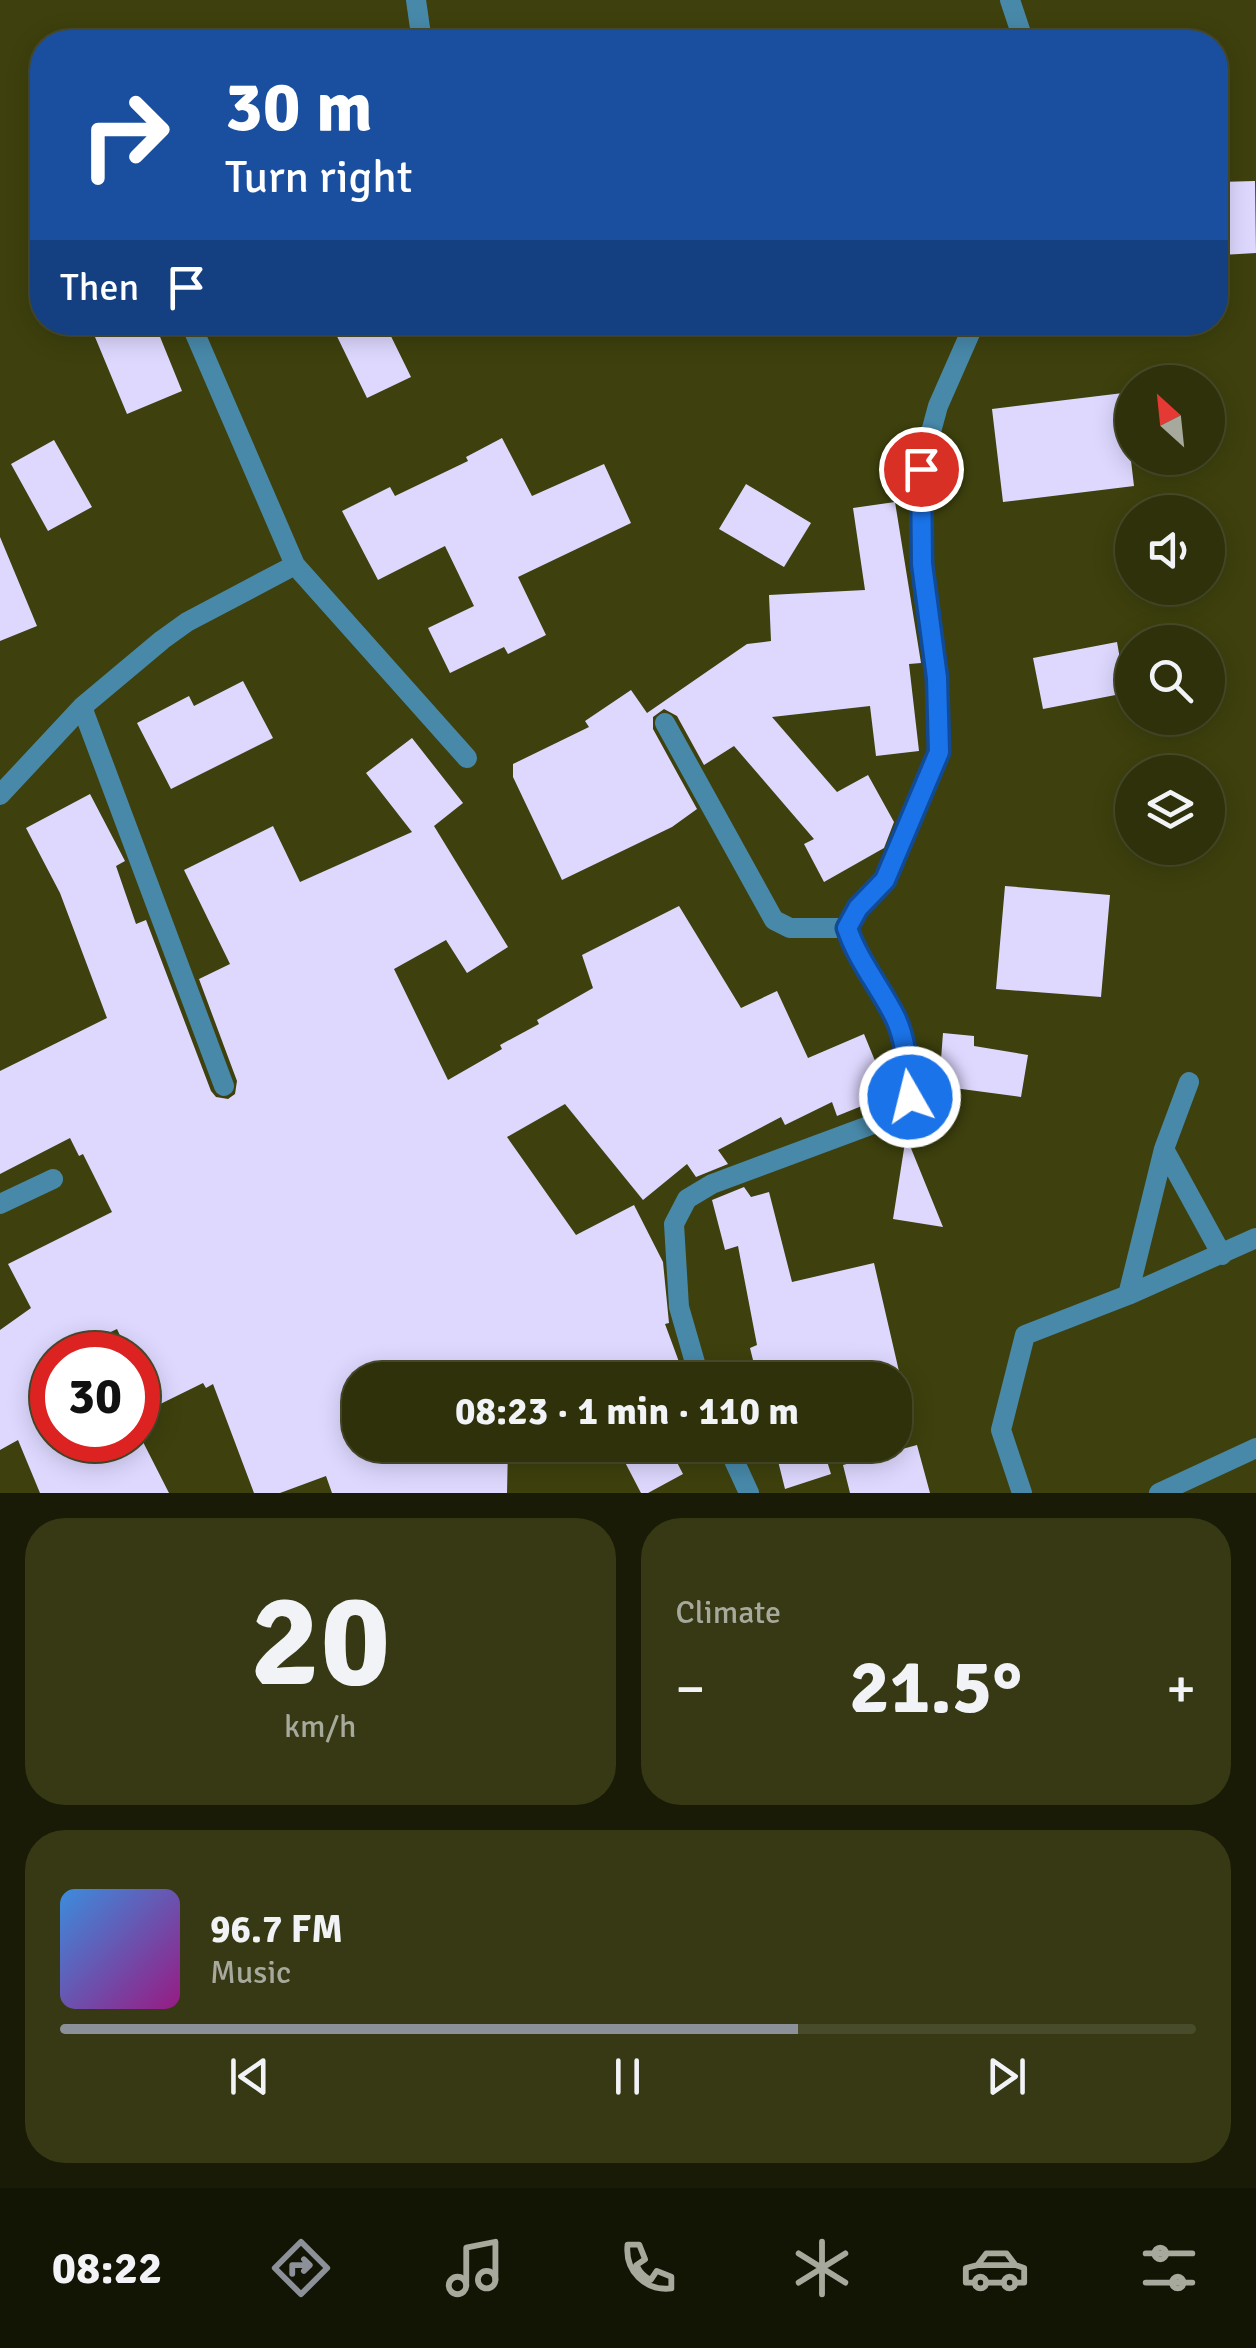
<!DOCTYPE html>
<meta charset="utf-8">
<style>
body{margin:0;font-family:Signika,sans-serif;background:#363913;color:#f1f3f6;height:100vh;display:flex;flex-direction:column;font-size:38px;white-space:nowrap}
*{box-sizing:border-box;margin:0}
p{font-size:32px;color:#a7a99c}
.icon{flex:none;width:55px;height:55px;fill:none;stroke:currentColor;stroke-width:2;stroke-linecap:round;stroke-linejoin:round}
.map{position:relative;height:1493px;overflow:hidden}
.details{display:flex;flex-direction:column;gap:25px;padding:25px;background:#191b06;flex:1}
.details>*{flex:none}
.banner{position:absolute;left:30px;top:30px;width:1198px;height:305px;border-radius:40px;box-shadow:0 5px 25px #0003,0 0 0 2px #494c2b;background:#1a4fa0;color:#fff;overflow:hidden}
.needle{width:65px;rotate:333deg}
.controls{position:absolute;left:1115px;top:365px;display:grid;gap:20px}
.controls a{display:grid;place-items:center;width:110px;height:110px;border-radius:50%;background:#2e310a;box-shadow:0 5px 25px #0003,0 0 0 2px #494c2b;font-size:50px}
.speed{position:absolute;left:30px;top:1332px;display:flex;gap:20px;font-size:50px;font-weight:700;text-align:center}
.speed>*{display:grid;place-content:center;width:130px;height:130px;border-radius:50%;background:#2e310a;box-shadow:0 5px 25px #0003,0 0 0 2px #494c2b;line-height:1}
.speed .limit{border:15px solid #d22;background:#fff;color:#111}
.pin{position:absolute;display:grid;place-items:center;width:85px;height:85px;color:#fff;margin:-42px;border:5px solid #fff;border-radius:50%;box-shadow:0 2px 10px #0007}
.me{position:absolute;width:110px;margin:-55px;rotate:352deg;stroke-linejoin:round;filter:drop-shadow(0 0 8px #0008)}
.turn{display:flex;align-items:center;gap:35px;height:210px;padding:0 30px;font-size:45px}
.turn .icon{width:130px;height:130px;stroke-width:2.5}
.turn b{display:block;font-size:70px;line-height:85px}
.then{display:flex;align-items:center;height:95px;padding:0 30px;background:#0003;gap:20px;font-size:38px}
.big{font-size:75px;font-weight:700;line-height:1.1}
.details .card{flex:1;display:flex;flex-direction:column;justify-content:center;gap:15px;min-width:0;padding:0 35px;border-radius:40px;background:#363913}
.details .dial{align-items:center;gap:0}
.dial b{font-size:130px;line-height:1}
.song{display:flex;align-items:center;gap:30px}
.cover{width:120px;height:120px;border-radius:15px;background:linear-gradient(135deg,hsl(210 70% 55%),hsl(310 70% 35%))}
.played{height:10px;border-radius:5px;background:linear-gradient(90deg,#8c9099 65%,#494c2b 65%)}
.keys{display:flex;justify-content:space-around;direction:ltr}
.heat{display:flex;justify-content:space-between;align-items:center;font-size:55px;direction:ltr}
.details .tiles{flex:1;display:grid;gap:25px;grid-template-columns:1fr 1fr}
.card:last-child{grid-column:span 2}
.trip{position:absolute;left:342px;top:1362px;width:570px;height:100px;border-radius:40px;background:#2e310a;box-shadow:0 5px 25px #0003,0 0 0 2px #494c2b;font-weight:700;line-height:100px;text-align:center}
.menu{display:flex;height:160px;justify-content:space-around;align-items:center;background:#121404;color:#a7a99c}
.menu .icon{width:70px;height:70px}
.menu .on{color:#8c9099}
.menu b{font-size:45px;color:#f1f3f6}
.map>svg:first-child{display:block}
.building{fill:#ded8ff}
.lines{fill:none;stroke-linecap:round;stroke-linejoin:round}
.street{stroke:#4889aa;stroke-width:20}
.route-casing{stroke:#114b97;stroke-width:25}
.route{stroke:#1a73e8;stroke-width:18}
</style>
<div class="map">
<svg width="1256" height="1493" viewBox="0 0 1256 1493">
<rect width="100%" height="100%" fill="#3e410d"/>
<path class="building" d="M1255,181L1256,253L1222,255L1219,182Z
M129,322H154L182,391L127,414L95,337Z
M330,322H384L411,377L367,398Z
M1123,393L1134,486L1003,502L992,409Z
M502,438L532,496L604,464L631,523L518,577L546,635L508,654L504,647L450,673L428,628L474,606L445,546L378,580L342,511L390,487L395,496L468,461L466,457Z
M54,440L92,507L48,531L11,464Z
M746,484L811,523L784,567L719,529Z
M895,502L921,663L909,664L919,751L876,756L870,706L772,717L837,792L868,775L894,822L884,848L824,882L804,844L814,839L734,746L704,765L677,716L664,709L653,717V729L697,809L672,827L562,880L513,777V764L589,727L585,721L631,690L647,713L747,644L771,641L769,595L865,590L853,508Z
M0,537L37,626L0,641Z
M1117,642L1126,693L1043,709L1033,658Z
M243,681L273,738L171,789L137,723L189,696L194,706Z
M412,738L463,803L434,826L508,947L467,973L446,940L394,969L448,1080L502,1049L500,1045L539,1024L537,1020L593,988L582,955L679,906L741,1008L777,991L808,1058L864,1034L889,1095L837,1116L832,1102L785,1125L781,1117L718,1150L728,1164L696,1177L687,1164L643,1200L565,1104L507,1137L576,1235L634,1205L663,1262L669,1323L665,1324L682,1370L653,1380H360V1445H508L507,1493H332L326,1476L280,1493H254L213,1384L206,1388L203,1383L138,1415V1355H129L117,1329L61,1355H52V1440H142L169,1493H40L18,1440L0,1450V1330L31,1308L8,1264L112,1212L83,1154L79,1156L70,1138L0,1174V1071L107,1018L60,893L26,828L90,794L125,861L116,866L136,924L146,920L211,1091L216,1097L228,1099L235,1094L237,1081L199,979L230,964L184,870L273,826L300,882L412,832L366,773Z
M1005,886L1110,895L1101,997L996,989Z
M943,1033L974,1036V1046L1028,1055L1021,1097L939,1086Z
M906,1136L943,1227L893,1219Z
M744,1187L751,1197L769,1192L792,1282L874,1263L901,1380H758L750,1348L757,1345L738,1246L725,1250L712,1200Z
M616,1445H668L683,1474L648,1493H641Z
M774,1445H822L831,1474L785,1489Z
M917,1445L930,1493H850L843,1465Z"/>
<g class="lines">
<path class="street" d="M416,0L422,42
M1010,0L1024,42
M295,565L467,758
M82,707L224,1086
M665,723L774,920L790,928H847
M0,795L82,707L162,640L187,622L295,565L190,322
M1164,1149L1189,1082
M0,1204L53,1179
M1128,1295L1164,1149L1222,1255
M700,1380L679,1307L674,1224L687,1199L712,1184L895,1116L909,1097V1078L898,1023L852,944L847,928L858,908L885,880L939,752L937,678L922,563L921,469L938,406L975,322
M727,1445L749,1493
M1022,1493L1001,1430L1025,1335L1128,1295L1256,1238
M1159,1493L1256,1448"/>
</g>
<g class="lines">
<defs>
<path id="route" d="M910,1097C909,1073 906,1041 896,1019C881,988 858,961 847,928L858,908L885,880L939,752L937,678L922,564L921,469"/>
</defs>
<use href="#route" class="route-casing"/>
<use href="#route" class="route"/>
</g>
</svg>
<div class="controls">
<a><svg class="needle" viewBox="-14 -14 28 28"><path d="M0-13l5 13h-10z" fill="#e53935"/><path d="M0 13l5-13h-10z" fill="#a7a99c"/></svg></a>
<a><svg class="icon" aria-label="sound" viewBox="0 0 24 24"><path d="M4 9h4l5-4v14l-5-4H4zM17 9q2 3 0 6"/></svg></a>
<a><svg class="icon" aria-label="search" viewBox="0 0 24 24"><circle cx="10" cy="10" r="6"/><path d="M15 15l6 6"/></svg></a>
<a><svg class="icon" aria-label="layers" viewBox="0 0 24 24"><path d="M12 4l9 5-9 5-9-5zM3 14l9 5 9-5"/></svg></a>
</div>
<div class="speed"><div class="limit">30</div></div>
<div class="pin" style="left:921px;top:469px;background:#d93025"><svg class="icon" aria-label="arrive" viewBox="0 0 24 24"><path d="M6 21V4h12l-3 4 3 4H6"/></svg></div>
<svg class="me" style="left:910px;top:1097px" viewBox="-20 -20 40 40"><circle r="17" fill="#1a73e8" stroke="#fff" stroke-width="3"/><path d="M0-11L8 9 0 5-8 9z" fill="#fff"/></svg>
<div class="trip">08:23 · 1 min · 110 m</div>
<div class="banner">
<div class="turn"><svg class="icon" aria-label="right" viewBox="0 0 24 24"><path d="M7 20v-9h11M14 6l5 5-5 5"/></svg><div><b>30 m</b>Turn right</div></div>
<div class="then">Then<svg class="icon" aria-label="arrive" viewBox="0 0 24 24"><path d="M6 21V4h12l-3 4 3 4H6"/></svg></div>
</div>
</div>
<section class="details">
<div class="tiles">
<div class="card dial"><b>20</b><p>km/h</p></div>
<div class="card"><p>Climate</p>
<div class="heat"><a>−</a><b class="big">21.5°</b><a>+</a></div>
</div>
<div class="card">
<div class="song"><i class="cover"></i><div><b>96.7 FM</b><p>Music</p></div></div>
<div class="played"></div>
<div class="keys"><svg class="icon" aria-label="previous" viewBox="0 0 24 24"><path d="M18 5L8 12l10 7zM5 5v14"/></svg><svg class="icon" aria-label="pause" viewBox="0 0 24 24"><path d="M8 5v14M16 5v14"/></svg><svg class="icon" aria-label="next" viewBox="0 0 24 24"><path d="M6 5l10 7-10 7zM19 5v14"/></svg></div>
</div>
</div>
</section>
<nav class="menu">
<b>08:22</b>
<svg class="icon on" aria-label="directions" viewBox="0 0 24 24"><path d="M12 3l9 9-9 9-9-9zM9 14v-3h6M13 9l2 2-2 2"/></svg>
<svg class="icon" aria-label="music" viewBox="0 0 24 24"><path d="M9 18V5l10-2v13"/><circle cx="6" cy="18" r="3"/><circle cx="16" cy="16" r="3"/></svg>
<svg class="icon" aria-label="phone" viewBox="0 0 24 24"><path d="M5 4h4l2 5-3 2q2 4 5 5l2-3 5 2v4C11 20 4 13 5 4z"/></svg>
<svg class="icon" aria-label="climate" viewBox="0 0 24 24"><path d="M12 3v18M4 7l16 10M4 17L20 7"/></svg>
<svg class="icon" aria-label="car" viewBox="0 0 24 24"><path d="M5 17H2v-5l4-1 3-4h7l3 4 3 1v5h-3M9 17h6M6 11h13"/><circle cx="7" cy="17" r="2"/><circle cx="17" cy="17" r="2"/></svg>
<svg class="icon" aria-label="filters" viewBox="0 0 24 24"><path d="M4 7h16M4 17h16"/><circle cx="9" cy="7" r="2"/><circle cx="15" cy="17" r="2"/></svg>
</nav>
